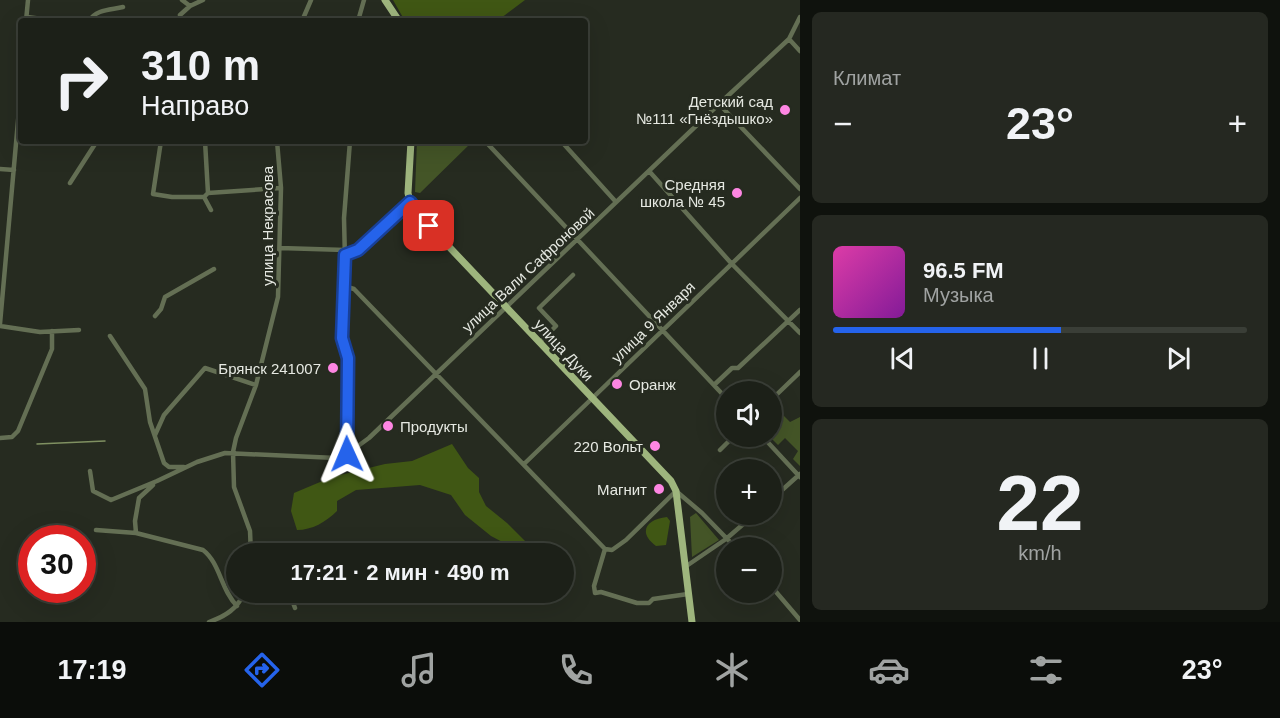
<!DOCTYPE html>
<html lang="ru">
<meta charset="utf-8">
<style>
body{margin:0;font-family:Arial,sans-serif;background:#252821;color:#f1f3f6;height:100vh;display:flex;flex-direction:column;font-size:22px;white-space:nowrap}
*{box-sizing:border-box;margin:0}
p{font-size:20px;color:#a0a3a2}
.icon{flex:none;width:33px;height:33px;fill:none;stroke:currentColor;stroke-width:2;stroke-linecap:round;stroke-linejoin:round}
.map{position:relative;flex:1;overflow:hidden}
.details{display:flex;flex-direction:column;gap:12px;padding:12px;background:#0f120d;width:480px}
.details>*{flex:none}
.guide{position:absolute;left:18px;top:18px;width:570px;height:126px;border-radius:6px;box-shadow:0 6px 24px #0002,0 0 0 2px #3a3e37;background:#1c2018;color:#f1f3f6;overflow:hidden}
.controls{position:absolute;left:716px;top:381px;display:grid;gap:12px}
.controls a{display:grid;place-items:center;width:66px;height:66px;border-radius:50%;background:#1c2018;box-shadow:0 6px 24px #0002,0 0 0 2px #3a3e37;font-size:30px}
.speed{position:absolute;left:18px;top:525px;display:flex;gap:12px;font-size:30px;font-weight:700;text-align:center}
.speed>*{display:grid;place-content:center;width:78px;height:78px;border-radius:50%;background:#1c2018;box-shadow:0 6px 24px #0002,0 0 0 2px #3a3e37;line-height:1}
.speed .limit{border:9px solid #d22;background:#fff;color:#111}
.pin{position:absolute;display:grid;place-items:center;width:51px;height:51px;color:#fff;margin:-26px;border-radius:12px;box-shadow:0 3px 9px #0006}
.me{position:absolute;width:66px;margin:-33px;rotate:359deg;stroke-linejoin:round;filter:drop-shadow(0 0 4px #0008)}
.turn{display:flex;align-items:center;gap:21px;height:126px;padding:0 24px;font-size:27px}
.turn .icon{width:78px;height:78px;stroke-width:2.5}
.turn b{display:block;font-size:42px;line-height:51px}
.big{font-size:45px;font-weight:800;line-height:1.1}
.details .tile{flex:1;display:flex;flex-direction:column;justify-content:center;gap:9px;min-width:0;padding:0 21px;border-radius:9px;background:#252821}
.details .dial{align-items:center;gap:0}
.dial b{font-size:78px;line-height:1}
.song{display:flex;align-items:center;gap:18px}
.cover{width:72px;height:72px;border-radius:9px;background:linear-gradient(135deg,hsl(320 70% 55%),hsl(290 70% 35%))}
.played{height:6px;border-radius:3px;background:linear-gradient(90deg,#2563eb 55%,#3a3e37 55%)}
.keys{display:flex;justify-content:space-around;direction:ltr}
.heat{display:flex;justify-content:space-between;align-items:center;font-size:33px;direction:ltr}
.trip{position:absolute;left:226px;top:543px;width:348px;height:60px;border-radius:30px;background:#1c2018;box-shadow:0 6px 24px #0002,0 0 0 2px #3a3e37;font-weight:800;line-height:60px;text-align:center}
.dock{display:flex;height:96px;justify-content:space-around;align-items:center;background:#0b0d0a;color:#a0a3a2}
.dock .icon{width:42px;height:42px}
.dock .current{color:#2563eb}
.dock b{font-size:27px;color:#f1f3f6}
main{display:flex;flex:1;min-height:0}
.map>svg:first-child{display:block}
.green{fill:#445527}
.forest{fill:#405714}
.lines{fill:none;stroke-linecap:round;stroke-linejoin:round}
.stream{stroke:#7f9061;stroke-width:1.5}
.minor{stroke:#646f54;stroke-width:4.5}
.primary{stroke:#9eb57d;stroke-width:7}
.route-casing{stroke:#184099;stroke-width:15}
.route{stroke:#2563eb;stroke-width:10}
.poi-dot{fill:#fd86e2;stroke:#262b20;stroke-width:2}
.labels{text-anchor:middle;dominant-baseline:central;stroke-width:6;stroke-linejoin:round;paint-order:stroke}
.poi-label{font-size:15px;fill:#e6e9e2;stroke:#262b20;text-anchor:end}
.street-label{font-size:15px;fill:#e6e9e2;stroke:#262b20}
</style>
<main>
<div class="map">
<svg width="800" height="622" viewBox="0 0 800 622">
<rect width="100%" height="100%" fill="#262b20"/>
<path class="green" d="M417,141H473L420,193L415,192Z
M772,404L790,422L800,417V466L793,459L798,451L785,438L778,445L770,437Z
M696,513L719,540L692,557L690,517Z"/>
<path class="forest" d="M393,0H525L497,21H405Z
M452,444L468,468L479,478V492L486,506L507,523L537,553H523L491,536L465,515L451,495L420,485L356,490L337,501V511C326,522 312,530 297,530L291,511L294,493L332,477L385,464L412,461Z
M667,517L670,521L666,545L656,546C637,532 647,519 667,517Z"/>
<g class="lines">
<path class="stream" d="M37,444L105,441"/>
<path class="minor" d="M182,0L190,6
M180,15L190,6L203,0
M27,17L58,21
M26,21L28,0
M89,21C96,9 111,10 123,7
M302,21L311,0
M358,21L364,0
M789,39L800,51
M719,104L800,189
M161,141L153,194L172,197H204
M205,141L208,193L204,197L211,210
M485,141L726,398
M561,141L616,202
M0,169L14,170
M649,171L731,263L800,333
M70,183L97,141
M208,193L281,188
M280,248L345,250
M345,255L358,250L410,202
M344,286L354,289L605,549L612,550L626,540L676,491L702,513L736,548
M155,316L161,309L165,297L214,269
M0,324L21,87
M0,326L40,332L79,330
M110,336L145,389L150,422L164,463L169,467H184
M539,343L556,326L539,308L573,275
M714,385L732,368H738L800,310
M771,400L800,372
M155,435L164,415L205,368L256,385
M762,436L800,477
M0,438L12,437L18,431L52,349V331
M720,450L734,436
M347,454L348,358L342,338L345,260L344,218L350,141
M524,464L800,198
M90,471L93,491L111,500L157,481L197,462L225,453L336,458L347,454L369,438L719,104L789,39L800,17
M771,500L800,474
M96,530L136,533L203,550C220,563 221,590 237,606
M136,533L135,521L139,498L153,485
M605,549L594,586L595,593L601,592L637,603H649L653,599L688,594
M251,554L250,531L234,487L233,452L236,438L256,385L278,297L281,188L277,141
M685,567L726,539L755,514
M771,586L800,620
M289,592L295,608
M209,622C226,616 237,609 245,592"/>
<path class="primary" d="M385,0L399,21
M411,141L408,193L410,202L417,213L671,481L676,491L692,622"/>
</g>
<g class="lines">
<defs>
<path id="route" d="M347,454L348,358L342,338L345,255L358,250L410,202L429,226"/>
</defs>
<use href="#route" class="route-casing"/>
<use href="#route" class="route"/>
</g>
<g class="poi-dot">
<circle cx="785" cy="110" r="6"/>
<circle cx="737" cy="193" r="6"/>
<circle cx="333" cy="368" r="6"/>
<circle cx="617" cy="384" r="6"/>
<circle cx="388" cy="426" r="6"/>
<circle cx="655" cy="446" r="6"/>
<circle cx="659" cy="489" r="6"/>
</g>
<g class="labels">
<g class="poi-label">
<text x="773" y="101">Детский сад<tspan x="773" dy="17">№111 «Гнёздышко»</tspan></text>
<text x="725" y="184">Средняя<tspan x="725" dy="17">школа № 45</tspan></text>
<text x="321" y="368">Брянск 241007</text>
<text x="629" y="384" text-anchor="start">Оранж</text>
<text x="400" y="426" text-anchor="start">Продукты</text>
<text x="643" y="446">220 Вольт</text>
<text x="647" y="489">Магнит</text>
</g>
<g class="street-label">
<text transform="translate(267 226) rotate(-90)">улица Некрасова</text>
<text transform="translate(528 270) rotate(-43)">улица Вали Сафроновой</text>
<text transform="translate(653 322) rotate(-44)">улица 9 Января</text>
<text transform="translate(564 350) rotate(47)">улица Дуки</text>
</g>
</g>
</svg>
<div class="controls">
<a><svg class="icon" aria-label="sound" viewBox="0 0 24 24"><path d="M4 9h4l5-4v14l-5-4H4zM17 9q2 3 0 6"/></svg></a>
<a>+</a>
<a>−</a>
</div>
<div class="speed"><div class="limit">30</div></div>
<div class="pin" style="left:429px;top:226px;background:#d93025"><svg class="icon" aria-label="arrive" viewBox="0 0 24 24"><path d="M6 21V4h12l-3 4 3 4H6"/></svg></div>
<svg class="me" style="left:347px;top:454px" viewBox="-20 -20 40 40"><path d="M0-17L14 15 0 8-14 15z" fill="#2563eb" stroke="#fff" stroke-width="4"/></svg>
<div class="trip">17:21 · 2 мин · 490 m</div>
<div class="guide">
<div class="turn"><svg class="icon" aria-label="right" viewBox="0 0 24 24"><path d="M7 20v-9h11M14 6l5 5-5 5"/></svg><div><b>310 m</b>Направо</div></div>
</div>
</div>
<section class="details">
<div class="tile"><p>Климат</p>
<div class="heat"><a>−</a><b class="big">23°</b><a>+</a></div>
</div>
<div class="tile">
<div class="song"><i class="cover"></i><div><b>96.5 FM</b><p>Музыка</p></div></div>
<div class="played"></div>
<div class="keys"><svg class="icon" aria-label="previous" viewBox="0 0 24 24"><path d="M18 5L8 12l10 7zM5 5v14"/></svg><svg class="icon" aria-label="pause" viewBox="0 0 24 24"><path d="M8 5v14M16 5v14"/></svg><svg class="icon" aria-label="next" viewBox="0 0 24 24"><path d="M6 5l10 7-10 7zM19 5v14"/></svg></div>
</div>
<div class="tile dial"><b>22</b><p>km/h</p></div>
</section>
</main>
<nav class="dock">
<b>17:19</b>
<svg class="icon current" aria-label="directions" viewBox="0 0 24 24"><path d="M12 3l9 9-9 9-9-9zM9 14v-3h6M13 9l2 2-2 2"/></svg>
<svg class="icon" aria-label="music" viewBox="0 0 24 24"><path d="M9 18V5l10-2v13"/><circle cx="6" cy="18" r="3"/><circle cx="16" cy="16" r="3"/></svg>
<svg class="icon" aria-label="phone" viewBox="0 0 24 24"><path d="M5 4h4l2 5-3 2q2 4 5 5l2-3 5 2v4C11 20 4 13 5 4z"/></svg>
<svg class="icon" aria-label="climate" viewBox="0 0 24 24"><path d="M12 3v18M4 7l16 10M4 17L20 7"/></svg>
<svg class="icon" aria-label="car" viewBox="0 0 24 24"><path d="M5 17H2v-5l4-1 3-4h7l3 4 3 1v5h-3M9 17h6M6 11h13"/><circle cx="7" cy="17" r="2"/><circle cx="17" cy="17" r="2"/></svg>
<svg class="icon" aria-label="filters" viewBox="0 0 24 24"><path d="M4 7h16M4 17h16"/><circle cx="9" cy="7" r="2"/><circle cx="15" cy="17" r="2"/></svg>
<b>23°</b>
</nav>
